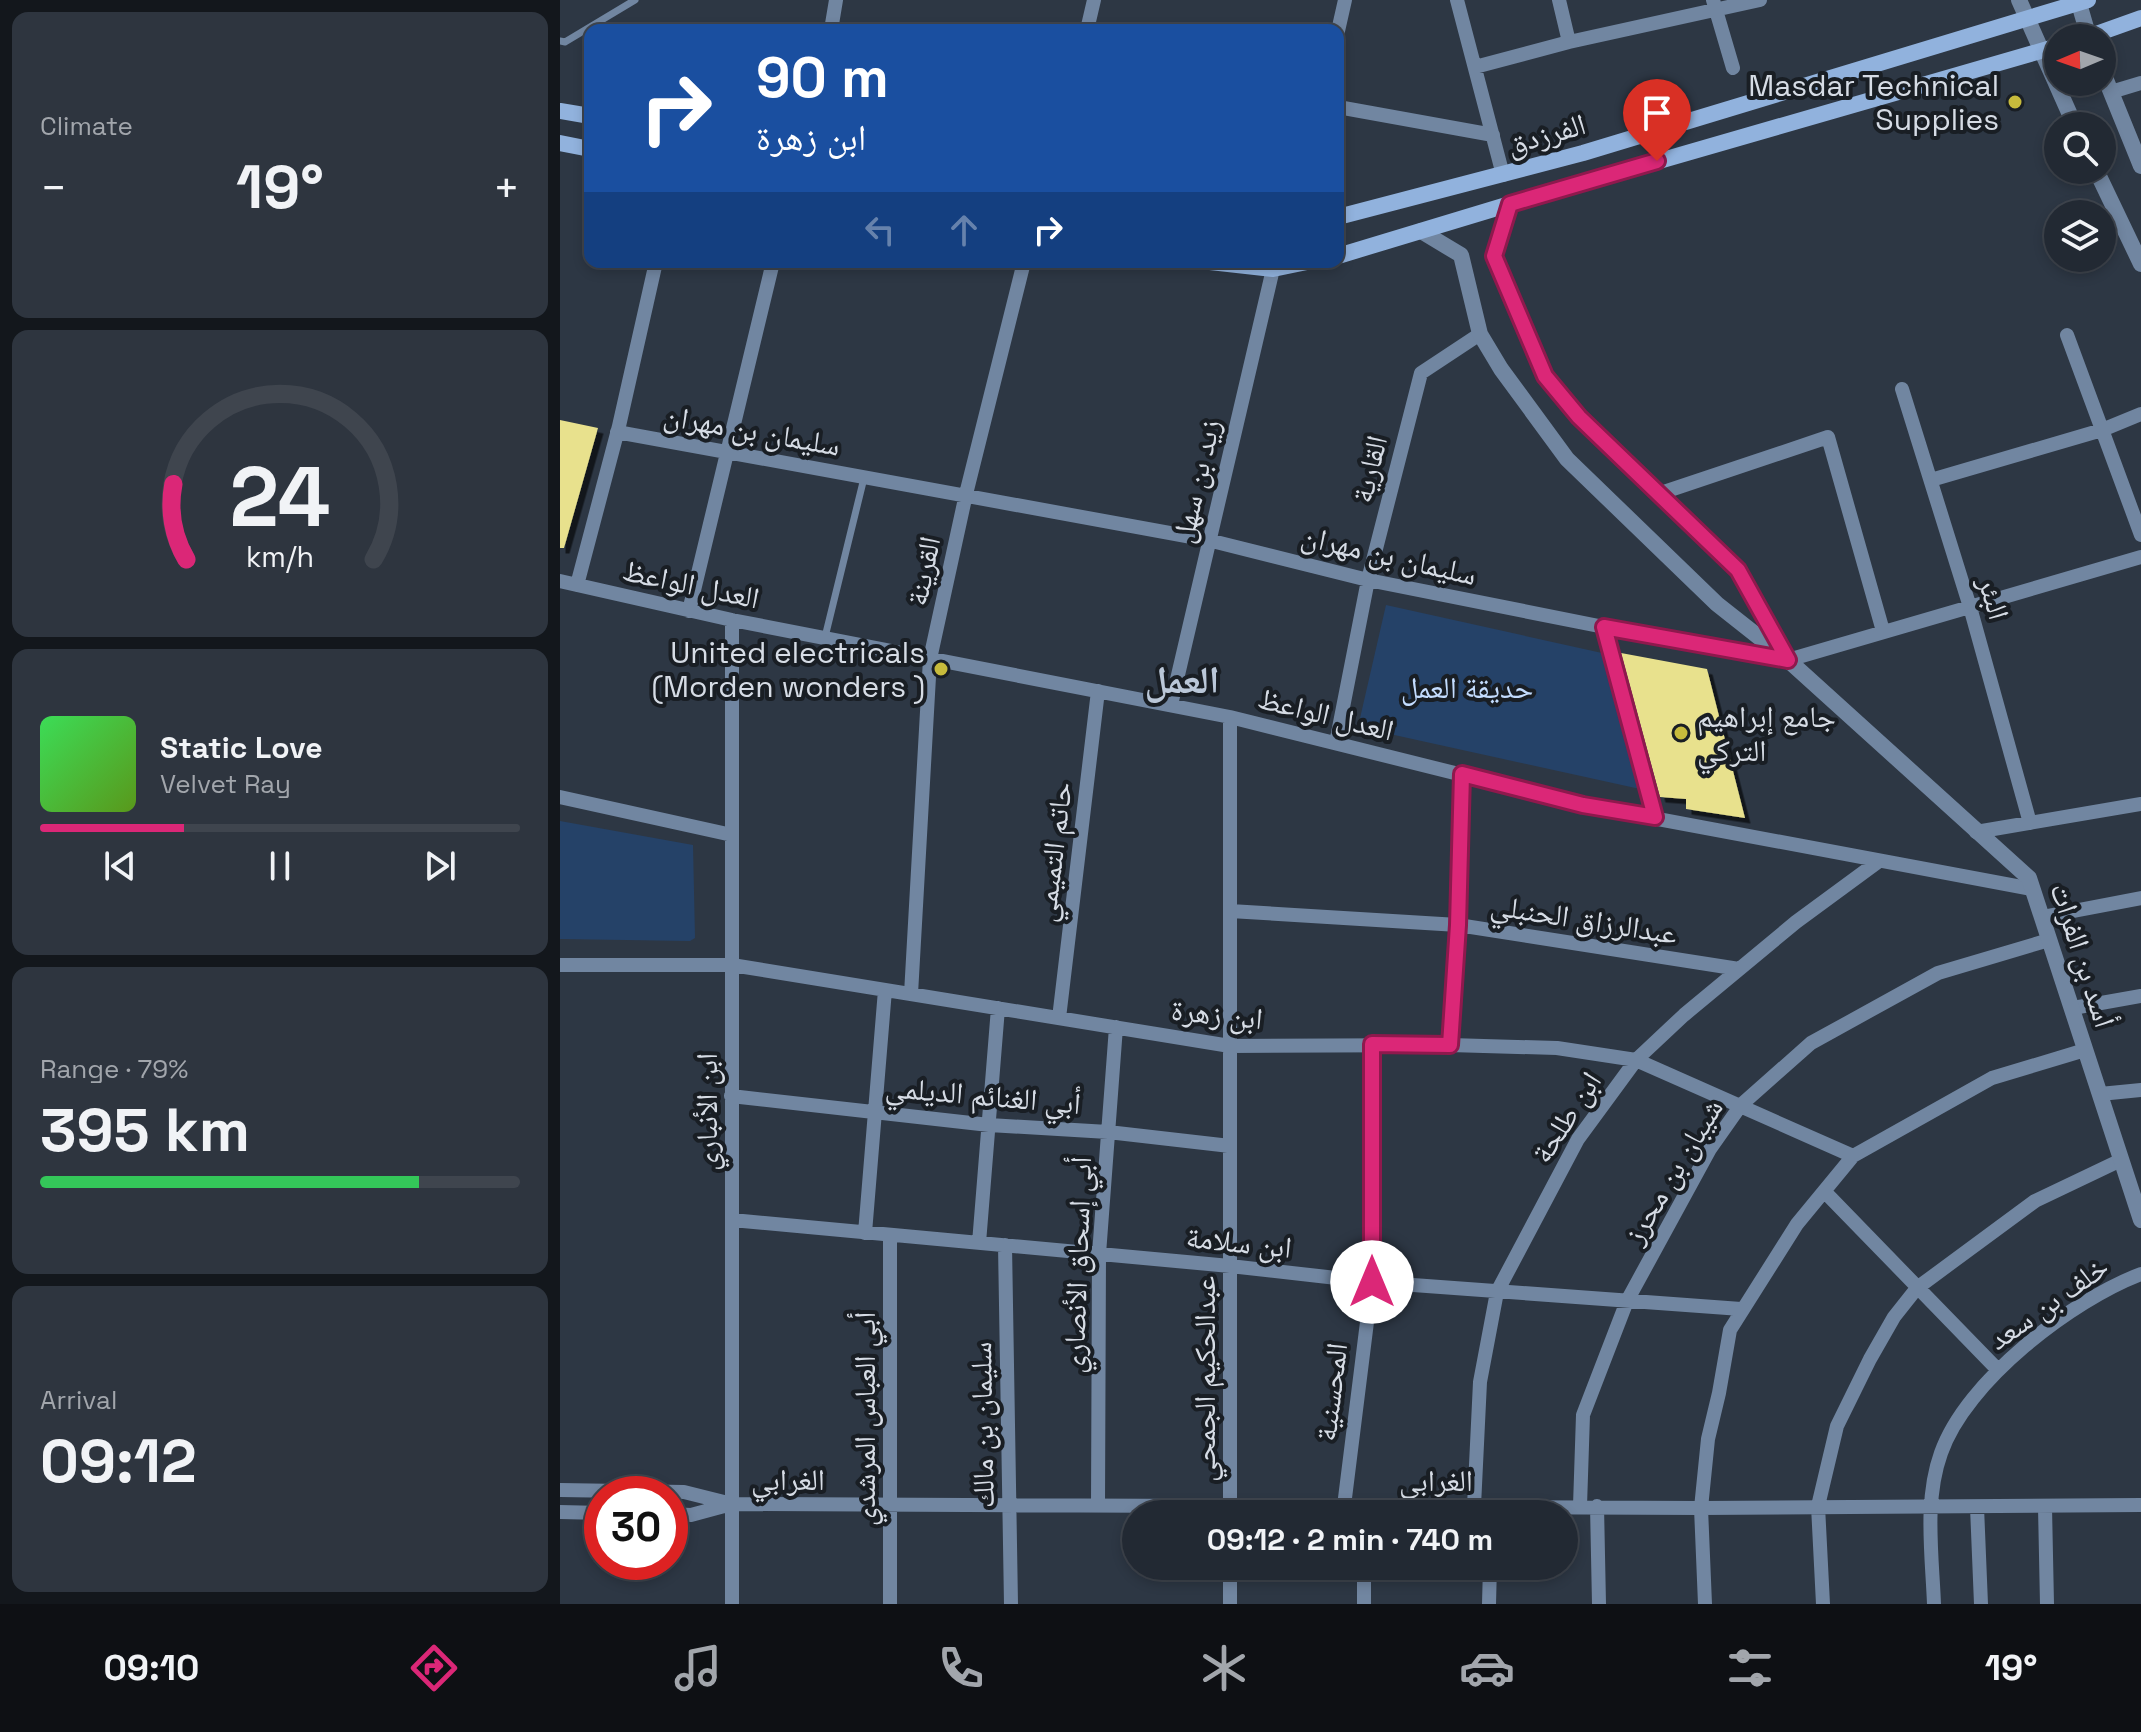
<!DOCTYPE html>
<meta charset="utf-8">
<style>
body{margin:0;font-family:"Space Grotesk","Noto Naskh Arabic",sans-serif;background:#2e353f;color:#f1f3f6;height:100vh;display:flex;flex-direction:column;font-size:30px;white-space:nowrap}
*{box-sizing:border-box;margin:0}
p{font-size:26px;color:#a2a6ac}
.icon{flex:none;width:44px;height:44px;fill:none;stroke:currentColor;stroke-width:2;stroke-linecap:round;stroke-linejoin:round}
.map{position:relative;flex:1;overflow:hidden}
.drawer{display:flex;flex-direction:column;gap:12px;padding:12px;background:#13171c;width:560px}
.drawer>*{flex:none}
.hud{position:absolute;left:24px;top:24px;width:760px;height:244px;border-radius:16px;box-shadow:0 4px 12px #0003,0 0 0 2px #3f454e;background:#1a4fa0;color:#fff;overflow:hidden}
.needle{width:52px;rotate:268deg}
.controls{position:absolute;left:1484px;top:24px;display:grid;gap:16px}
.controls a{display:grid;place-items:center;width:72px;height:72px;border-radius:50%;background:#222933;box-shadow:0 4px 12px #0003,0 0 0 2px #3f454e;font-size:40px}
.speed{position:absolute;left:24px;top:1476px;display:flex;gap:16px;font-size:40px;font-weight:700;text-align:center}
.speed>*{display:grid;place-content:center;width:104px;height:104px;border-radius:50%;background:#222933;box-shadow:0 4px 12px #0003,0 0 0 2px #3f454e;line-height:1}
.speed .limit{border:12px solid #d22;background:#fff;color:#111}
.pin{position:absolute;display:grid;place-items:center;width:68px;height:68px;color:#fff;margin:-82px -34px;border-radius:50% 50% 50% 0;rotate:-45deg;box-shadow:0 0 8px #0007}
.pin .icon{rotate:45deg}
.me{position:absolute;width:88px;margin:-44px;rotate:0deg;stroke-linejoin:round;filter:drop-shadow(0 0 6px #0008)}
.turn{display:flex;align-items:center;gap:28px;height:168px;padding:0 40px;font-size:36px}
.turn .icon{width:104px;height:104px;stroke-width:2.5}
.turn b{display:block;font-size:56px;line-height:68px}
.lanes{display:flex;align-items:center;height:76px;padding:0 40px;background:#0003;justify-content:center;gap:40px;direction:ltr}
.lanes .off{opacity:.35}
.big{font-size:60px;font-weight:700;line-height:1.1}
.drawer .tile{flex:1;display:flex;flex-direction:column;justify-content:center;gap:12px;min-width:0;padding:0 28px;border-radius:16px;background:#2e353f}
.drawer .dial{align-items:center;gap:0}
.dial svg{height:208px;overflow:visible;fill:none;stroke:#3f454e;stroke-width:7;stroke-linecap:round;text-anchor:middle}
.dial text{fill:#f1f3f6;stroke:none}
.song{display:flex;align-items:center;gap:24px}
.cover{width:96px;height:96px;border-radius:12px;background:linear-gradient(135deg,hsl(130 70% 55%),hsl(90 70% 35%))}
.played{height:8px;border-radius:4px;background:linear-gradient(90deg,#db2777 30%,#3f454e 30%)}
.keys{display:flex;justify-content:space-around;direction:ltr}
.heat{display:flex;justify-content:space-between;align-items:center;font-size:44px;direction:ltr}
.charge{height:12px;border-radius:6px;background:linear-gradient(90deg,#34c759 79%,#3f454e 0)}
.trip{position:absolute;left:562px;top:1500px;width:456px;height:80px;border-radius:40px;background:#222933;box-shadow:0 4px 12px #0003,0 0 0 2px #3f454e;font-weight:700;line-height:80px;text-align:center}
.menu{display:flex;height:128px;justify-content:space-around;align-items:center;background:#0e1014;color:#a2a6ac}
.menu .icon{width:56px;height:56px}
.menu .selected{color:#db2777}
.menu b{font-size:36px;color:#f1f3f6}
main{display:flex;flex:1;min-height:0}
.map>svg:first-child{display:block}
.park{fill:#254268}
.building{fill:#e8e18d;filter:url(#shadow)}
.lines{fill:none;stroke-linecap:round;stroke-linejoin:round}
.service{stroke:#7186a1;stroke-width:7}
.minor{stroke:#7186a1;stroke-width:14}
.tertiary{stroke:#7186a1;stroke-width:16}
.secondary{stroke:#91b2dd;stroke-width:16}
.route-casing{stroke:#8e194d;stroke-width:20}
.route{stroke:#db2777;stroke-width:14}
.poi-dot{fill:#c7bb3c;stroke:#191e24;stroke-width:3}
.labels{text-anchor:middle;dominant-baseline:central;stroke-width:8;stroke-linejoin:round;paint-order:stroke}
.poi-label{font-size:30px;fill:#d6dce5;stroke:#191e24;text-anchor:end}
.street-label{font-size:30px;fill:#d6dce5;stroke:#191e24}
.park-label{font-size:30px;fill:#c3dcfe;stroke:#191e24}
.district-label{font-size:38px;font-weight:bold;fill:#bac7d8;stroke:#191e24}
</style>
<main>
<section class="drawer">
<div class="tile"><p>Climate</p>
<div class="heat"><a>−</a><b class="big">19°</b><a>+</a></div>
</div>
<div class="tile dial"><svg viewBox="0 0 100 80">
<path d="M14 69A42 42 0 1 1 86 69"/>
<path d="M14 69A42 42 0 0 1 9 40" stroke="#db2777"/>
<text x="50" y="56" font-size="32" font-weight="700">24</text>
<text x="50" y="72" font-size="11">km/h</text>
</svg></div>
<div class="tile">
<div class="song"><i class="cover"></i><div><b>Static Love</b><p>Velvet Ray</p></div></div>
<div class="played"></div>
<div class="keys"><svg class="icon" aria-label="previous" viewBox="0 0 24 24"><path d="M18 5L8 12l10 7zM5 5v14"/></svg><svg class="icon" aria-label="pause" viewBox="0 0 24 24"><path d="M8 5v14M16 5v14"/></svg><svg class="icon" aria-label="next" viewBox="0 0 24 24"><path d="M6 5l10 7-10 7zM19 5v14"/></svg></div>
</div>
<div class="tile"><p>Range · 79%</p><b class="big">395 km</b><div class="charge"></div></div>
<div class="tile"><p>Arrival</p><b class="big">09:12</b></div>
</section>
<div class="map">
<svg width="1581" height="1604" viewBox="0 0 1581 1604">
<defs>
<filter id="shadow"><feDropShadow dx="5.5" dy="5.5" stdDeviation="0" flood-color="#0009"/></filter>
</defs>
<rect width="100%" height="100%" fill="#2d3744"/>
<path class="park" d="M826,605L1042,653L1080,789L798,727Z
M0,821L133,845L135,938L130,941L0,939Z"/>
<path class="building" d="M0,420L38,428L4,548H0Z
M1061,653L1147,669L1185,818L1126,809V799L1100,797Z"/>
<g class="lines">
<path class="service" d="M0,41L5,42L75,0
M265,637L304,478"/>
<path class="minor" d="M897,0L943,175
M999,0L1009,42
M1153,0L1173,68
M271,30L276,0
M527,30L534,0
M778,31L785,0
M915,67L1009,42L1200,0
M1551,92L1581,83
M778,107L933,135
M1507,335L1581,535
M1342,389L1410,607L1470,823
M57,432L648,540L808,580L1044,627L1228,660L1581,557
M1371,480L1542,430L1581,414
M1098,494L1268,437L1323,631
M0,581L172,620L670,717L1023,805L1472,889
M17,585L59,426L96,262
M129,611L213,262
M1044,627L1095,817
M611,705L713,269
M670,717V1512
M776,743L808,580L861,373L920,334
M0,797L172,835
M1416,832L1581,804
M670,911L898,925L1179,969
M1482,917L1581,898
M0,965H172L670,1046L890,1045L997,1048L1076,1060L1293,1156
M351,994L370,659L406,494L464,262
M1513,1008L1581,996
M499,1018L538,691
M890,1045L898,925L902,774
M1540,1094L1581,1090
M171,1096L429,1125L548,1132L670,1146
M1264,1191L1437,1369
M172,1220L670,1266L812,1282L1181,1309
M305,1233L325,990
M419,1243L438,1008
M445,1245L451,1604
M0,1490L124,1492L172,1504L1141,1508L1581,1505
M538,1505L539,1254L556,1027
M784,1506L812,1282V1044
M914,1506L920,1382L937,1292L1018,1139L1076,1060L1124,1015L1236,922L1319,861
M1020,1506L1023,1415L1067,1301L1150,1149L1181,1105L1251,1043L1378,973L1489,940
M1037,1506L1039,1604
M1417,1507L1421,1604
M1485,1507L1487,1604
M0,1512L42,1513
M110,1514L131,1515L168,1505
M172,1604V620
M330,1604V1235
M670,1604V1566
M804,1604V1566
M929,1604L930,1566
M1145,1604L1141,1508L1148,1439L1159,1393L1170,1330L1237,1224L1293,1156L1432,1078L1525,1050
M1263,1604L1258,1506L1277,1426L1310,1359L1334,1317L1357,1288L1475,1201L1561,1160
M1374,1604C1372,1554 1364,1500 1381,1453C1406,1381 1512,1300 1581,1274"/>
<path class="tertiary" d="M1459,0L1515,126
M1518,0L1529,38
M1542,70L1581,166
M1536,170L1581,264
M950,204L934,256L985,376L1019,417L1178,570L1224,652
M861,231L901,255L920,334L941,369L1007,459L1157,604L1228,660L1469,878L1581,1220"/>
<path class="secondary" d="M1525,38L1581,18
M0,111L30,116
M0,143L30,149
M778,217L1023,153L1528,0
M778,256L950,204L1498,46
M650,262L713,269L747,262"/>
</g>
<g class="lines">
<defs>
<path id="route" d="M812,1282V1044L890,1045L898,925L902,774L1023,805L1095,817L1044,627L1228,660L1178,570L1019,417L985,376L934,256L950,204L1097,161"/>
</defs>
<use href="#route" class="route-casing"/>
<use href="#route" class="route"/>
</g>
<g class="poi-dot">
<circle cx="1455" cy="102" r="8"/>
<circle cx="381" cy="669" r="8"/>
<circle cx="1121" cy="733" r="8"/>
</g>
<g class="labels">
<g class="poi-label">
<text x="1439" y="85">Masdar Technical<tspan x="1439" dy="34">Supplies</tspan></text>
<text x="365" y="652">United electricals<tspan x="365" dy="34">(Morden wonders )</tspan></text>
<text x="1137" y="716" text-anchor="start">جامع إبراهيم<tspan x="1137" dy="34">التركي</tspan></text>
</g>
<g class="street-label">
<text transform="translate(986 134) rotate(-16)">الفرزدق</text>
<text transform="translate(192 430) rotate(10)">سليمان بن مهران</text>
<text transform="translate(809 469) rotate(-76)">القارية</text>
<text transform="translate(636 481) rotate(-77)">زيد بن سهل</text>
<text transform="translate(829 555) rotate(13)">سليمان بن مهران</text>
<text transform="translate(363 571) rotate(-78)">القرينة</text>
<text transform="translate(131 584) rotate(12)">العدل الواعظ</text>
<text transform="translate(1434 598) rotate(74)">البئر</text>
<text transform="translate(766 714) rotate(14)">العدل الواعظ</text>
<text transform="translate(493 852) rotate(-83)">حاتم التميمي</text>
<text transform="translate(1024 919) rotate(9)">عبدالرزاق الحنبلي</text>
<text transform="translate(1523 955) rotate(72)">أسد بن الفرات</text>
<text transform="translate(657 1014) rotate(6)">ابن زهرة</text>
<text transform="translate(423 1095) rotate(5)">أبي الغنائم الديلمي</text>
<text transform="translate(146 1112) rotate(-90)">ابن الأنباري</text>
<text transform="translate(1006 1117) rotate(-57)">ابن طلحة</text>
<text transform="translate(1113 1171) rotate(-59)">شيبان بن محرز</text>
<text transform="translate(679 1242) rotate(6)">ابن سلامة</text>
<text transform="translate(517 1265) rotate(-88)">أبي إسحاق الأنصاري</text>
<text transform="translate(1488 1303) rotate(-35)">خلف بن سعد</text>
<text transform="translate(644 1379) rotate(-90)">عبدالحكيم الجمحي</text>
<text transform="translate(771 1392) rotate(-83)">المحسنية</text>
<text transform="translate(304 1419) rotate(-90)">أبي العباس المرشدي</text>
<text transform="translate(422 1425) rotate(-91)">سليمان بن مالك</text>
<text x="228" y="1479">الغرابي</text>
<text x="876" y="1480">الغرابي</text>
</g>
<g class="park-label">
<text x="907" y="687">حديقة العمل</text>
</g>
<g class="district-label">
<text x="622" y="680">العمل</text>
</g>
</g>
</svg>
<div class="controls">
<a><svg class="needle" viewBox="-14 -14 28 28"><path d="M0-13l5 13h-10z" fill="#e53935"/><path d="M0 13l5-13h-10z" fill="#a2a6ac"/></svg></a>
<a><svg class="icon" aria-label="search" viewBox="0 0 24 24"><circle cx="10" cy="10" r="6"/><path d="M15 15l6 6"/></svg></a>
<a><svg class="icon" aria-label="layers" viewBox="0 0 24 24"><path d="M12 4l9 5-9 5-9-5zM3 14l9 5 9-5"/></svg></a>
</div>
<div class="speed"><div class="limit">30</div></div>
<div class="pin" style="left:1097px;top:161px;background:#d93025"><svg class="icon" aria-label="arrive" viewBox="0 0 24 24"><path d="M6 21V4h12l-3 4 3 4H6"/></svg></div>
<svg class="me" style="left:812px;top:1282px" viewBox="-20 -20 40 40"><circle r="19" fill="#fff"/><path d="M0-13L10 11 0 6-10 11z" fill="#db2777"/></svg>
<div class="trip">09:12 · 2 min · 740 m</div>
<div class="hud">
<div class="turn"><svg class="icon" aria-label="right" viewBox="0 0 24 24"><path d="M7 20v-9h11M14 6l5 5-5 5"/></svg><div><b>90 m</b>ابن زهرة</div></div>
<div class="lanes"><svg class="icon off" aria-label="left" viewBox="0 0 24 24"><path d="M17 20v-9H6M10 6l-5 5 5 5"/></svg><svg class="icon off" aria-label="ahead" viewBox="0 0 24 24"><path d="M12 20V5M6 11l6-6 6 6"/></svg><svg class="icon" aria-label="right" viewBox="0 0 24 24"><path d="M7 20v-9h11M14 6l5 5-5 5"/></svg></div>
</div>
</div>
</main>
<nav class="menu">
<b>09:10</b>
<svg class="icon selected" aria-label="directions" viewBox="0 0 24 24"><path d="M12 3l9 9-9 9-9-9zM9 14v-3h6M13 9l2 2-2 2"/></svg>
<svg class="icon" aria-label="music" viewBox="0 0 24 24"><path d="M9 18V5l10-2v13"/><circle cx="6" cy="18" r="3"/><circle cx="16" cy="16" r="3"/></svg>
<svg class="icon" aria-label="phone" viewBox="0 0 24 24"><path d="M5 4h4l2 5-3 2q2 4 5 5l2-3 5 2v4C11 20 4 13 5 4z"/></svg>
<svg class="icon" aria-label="climate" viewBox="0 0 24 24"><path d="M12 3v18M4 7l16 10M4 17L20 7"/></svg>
<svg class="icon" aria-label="car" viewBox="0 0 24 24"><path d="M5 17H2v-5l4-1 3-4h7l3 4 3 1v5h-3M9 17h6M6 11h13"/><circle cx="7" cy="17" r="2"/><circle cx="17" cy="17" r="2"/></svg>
<svg class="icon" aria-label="filters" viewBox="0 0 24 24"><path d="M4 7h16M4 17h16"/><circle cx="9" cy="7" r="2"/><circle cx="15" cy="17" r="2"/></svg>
<b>19°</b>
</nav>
